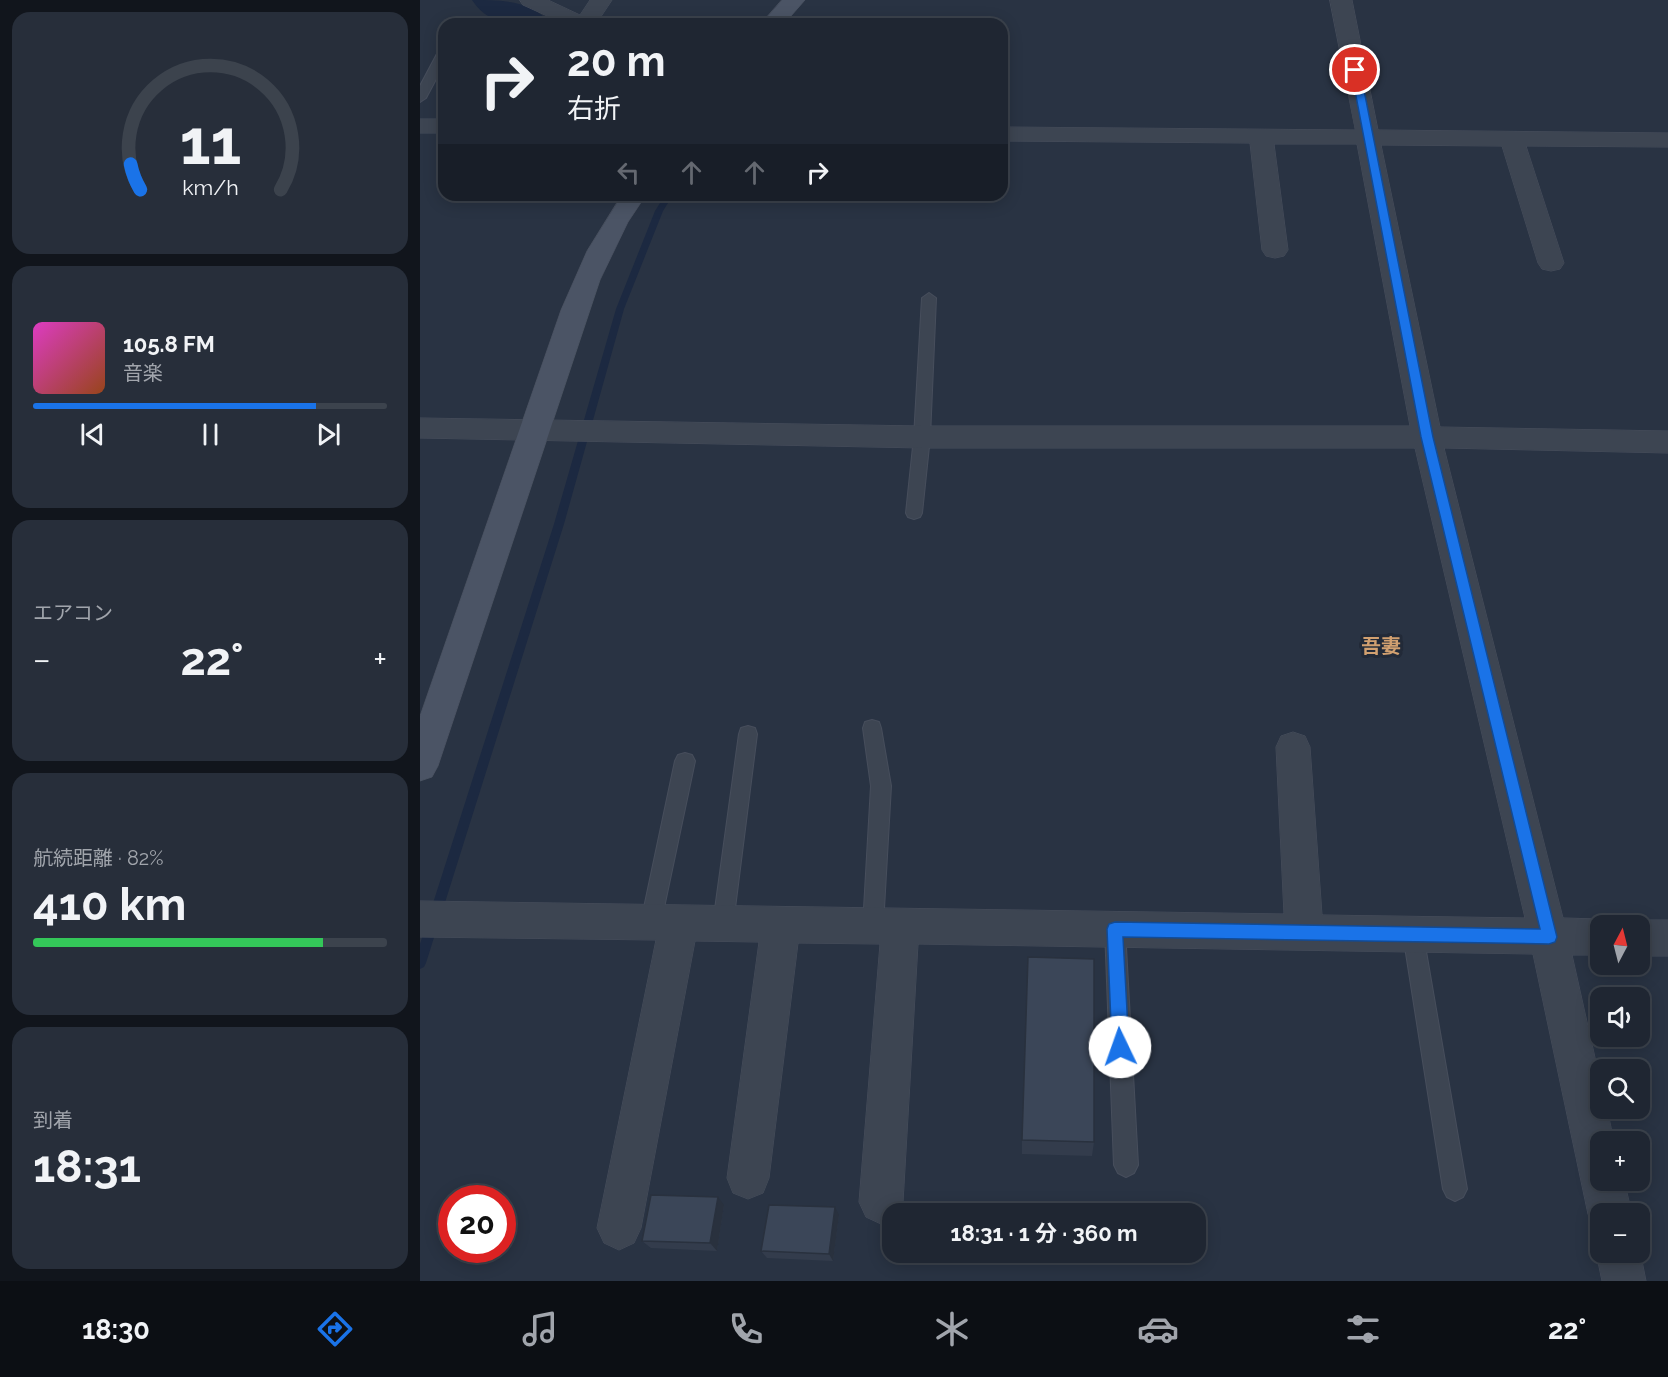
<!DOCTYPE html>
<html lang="ja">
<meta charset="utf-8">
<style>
body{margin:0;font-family:Raleway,"Noto Sans JP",sans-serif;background:#272e3a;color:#f1f3f6;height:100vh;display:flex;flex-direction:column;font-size:22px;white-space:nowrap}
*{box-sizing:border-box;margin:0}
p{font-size:20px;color:#a1a5ac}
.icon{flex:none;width:33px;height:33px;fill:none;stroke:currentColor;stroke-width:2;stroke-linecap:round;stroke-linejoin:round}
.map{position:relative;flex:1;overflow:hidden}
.panel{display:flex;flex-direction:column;gap:12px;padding:12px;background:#11151c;width:420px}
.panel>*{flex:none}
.banner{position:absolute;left:18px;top:18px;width:570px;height:183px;border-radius:18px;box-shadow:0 3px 15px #0003,0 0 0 2px #3c434d;background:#1f2632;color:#f1f3f6;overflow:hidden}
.needle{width:39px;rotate:7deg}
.fabs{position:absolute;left:1170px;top:915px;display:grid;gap:12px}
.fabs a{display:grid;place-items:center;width:60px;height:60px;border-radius:12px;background:#1f2632;box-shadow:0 3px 15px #0003,0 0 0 2px #3c434d;font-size:30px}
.speed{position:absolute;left:18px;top:1185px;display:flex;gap:12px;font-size:30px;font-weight:700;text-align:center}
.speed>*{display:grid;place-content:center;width:78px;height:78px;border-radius:50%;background:#1f2632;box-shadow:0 3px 15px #0003,0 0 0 2px #3c434d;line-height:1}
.speed .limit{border:9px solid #d22;background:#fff;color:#111}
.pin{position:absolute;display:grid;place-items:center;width:51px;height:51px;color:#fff;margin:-26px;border:3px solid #fff;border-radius:50%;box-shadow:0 2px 6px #0007}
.me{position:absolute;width:66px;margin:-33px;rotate:357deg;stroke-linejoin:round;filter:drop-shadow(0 0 4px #0008)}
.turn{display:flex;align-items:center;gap:21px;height:126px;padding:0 30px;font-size:27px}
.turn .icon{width:78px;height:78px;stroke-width:2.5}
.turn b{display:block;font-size:42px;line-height:51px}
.lanes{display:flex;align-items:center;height:57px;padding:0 30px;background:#0003;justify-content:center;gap:30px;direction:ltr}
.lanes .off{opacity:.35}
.big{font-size:45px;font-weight:700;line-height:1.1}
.panel .card{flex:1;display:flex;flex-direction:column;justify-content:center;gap:9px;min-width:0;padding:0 21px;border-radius:18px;background:#272e3a}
.panel .dial{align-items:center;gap:0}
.dial svg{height:156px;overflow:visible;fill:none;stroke:#3c434d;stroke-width:7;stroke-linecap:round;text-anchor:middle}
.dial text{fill:#f1f3f6;stroke:none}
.song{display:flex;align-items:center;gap:18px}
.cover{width:72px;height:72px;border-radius:9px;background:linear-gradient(135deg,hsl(310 70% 55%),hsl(20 70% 35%))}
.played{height:6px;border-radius:3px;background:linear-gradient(90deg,#1a73e8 80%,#3c434d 80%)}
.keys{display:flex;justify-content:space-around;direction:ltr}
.heat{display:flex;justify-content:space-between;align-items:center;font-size:33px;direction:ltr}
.charge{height:9px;border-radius:4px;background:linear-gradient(90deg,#34c759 82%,#3c434d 0)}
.trip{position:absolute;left:462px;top:1203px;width:324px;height:60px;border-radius:18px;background:#1f2632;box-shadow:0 3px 15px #0003,0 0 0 2px #3c434d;font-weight:700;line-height:60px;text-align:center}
.dock{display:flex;height:96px;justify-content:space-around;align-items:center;background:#0c0f14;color:#a1a5ac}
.dock .icon{width:42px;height:42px}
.dock .active{color:#1a73e8}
.dock b{font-size:27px;color:#f1f3f6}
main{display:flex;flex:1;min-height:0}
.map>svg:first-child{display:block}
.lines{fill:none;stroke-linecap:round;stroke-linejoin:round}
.stream{fill:#1c2941;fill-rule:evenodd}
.river{fill:#1c2941;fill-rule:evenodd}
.lane-casing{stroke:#474e5c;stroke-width:2}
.street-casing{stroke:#474e5c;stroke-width:1}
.secondary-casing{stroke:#474e5c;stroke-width:1}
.lane{fill:#3d4552;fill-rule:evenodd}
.street{fill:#3d4552;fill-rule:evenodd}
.secondary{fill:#4b5465;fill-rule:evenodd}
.wall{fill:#333c4c}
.shaded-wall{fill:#29313e}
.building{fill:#3b4658;stroke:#29313e;stroke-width:1.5}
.route{fill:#1a73e8;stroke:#114b97;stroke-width:1.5}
.labels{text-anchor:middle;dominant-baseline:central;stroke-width:6;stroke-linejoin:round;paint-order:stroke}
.neighbourhood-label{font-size:20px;font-weight:bold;fill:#d1a070;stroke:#222a38}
</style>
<main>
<section class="panel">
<div class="card dial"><svg viewBox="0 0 100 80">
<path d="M14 69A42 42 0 1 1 86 69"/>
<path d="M14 69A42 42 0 0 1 9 56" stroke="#1a73e8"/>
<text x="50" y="56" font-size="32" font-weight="700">11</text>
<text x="50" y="72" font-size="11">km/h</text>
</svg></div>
<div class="card">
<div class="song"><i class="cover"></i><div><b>105.8 FM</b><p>音楽</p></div></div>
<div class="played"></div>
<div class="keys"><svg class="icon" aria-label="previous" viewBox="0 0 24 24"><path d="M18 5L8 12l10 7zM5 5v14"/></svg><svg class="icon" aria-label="pause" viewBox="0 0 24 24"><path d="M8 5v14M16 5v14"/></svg><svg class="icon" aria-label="next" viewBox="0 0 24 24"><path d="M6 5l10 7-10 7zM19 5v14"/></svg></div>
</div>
<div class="card"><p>エアコン</p>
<div class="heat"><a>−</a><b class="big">22°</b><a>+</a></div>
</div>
<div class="card"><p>航続距離 · 82%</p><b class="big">410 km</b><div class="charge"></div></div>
<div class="card"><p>到着</p><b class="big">18:31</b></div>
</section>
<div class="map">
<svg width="1248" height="1281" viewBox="0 0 1248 1281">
<rect width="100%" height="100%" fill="#293343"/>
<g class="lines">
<path class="stream" d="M245,195H253L243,211L204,309L144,524L6,963L4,967L0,969V944L134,524L196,309L235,211Z"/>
<path class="river" d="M52,0C82,0 111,0 131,24C100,24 71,29 52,0Z"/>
<defs>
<path id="lane" d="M24,48V64L6,98L0,102V86L18,52Z
M509,293L516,298L510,437L502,513L500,517L494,519L488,517L486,513L494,437L502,298Z
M452,720L459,722L461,728L471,786L463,926L460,933L453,936L446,933L443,926L451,786L443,728L445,722Z
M328,726L335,728L337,734L313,924L310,931L303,934L296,931L293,924L319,734L321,728Z
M265,753L272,755L275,761L241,922L238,929L231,932L224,929L221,922L255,761L258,755Z
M695,919L702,922L705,929L718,1165L714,1173L706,1177L698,1173L694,1165L685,929L688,922Z
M993,924L1000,927L1003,934L1047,1189L1043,1197L1035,1201L1027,1197L1023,1189L983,934L986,927Z"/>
<path id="street" d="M100,0H128L160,15L170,0H192L176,24H145L103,5Z
M910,0H932L958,130L1248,133V147L1106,146L1144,263L1140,269L1131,271L1122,269L1118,263L1082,146L961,145L1020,427L1248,431V453L1024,448L1143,918L1180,919L1194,926H1180V955H1152L1180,1080V1108H1187L1194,1142H1180V1180H1204L1212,1214H1180V1232L1175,1229L1168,1214L1113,954L498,944L483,1202L478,1214H472V1219L461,1224L446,1217L439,1202L460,944L378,943L349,1178L343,1193L328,1199L313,1193L307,1178L339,942L275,941L221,1228L214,1243L199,1250L184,1243L177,1228L236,940L0,937V901L864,914L856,747L861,736L873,732L885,736L890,747L902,915L1105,918L995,448H502L0,438V418L502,426H990L937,144H854L868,250L864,256L855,258L846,256L842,250L830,143L582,141V127L935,130Z
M0,119H24V133H0Z
M1220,920H1248V956H1220V926H1206Z
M1180,1241V1252H1220V1251L1226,1281H1182L1176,1252Z"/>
<path id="secondary" d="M362,0H385L364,24H341Z
M202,195H226L208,222L180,280L18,766L12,777L0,781V716L141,310L167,251Z"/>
</defs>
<use href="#lane" class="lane-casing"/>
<use href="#street" class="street-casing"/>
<use href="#secondary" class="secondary-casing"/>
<use href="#lane" class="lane"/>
<use href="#street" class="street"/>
<use href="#secondary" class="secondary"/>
</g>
<path class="wall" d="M602,1140L674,1142L672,1156L602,1154Z
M304,1205L297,1251L231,1248L222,1241Z
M419,1215L413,1261L347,1258L341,1251Z"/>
<path class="shaded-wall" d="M298,1197L304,1205L297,1251L290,1243Z
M415,1207L419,1215L413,1261L409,1254Z"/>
<path class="building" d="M608,957L674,959V1142L602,1140Z
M231,1195L298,1197L290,1243L222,1241Z
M349,1205L415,1207L409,1254L341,1251Z"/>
<path class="route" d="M935,67L940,70L1013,437L1137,937L1135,942L1129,944L703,937L709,1047L706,1053L700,1055L695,1053L692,1047L687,929L689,924L695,922L1120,929L1001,437L931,70Z"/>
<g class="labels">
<g class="neighbourhood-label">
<text x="961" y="646">吾妻</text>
</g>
</g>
</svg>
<div class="fabs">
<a><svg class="needle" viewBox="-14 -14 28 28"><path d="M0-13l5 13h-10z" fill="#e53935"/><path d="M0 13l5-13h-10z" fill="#a1a5ac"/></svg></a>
<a><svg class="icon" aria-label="sound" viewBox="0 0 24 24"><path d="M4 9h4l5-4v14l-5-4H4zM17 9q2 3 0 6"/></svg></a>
<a><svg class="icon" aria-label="search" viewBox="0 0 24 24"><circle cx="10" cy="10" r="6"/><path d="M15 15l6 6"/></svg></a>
<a>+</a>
<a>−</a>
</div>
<div class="speed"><div class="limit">20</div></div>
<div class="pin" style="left:935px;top:70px;background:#d93025"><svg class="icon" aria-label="arrive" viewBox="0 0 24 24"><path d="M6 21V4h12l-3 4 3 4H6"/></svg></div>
<svg class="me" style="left:700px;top:1047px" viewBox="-20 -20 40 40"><circle r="19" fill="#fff"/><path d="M0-13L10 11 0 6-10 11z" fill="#1a73e8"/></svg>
<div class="trip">18:31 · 1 分 · 360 m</div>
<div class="banner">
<div class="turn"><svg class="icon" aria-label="right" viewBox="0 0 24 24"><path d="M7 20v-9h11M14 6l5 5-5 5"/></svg><div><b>20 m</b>右折</div></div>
<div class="lanes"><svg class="icon off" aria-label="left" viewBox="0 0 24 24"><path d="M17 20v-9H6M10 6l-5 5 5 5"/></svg><svg class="icon off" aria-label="ahead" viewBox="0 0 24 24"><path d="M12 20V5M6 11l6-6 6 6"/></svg><svg class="icon off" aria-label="ahead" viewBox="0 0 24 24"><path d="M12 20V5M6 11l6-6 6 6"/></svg><svg class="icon" aria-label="right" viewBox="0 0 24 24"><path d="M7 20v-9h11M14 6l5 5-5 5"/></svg></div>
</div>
</div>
</main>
<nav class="dock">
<b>18:30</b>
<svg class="icon active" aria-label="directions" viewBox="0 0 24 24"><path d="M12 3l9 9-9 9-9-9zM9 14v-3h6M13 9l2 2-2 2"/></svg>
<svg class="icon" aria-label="music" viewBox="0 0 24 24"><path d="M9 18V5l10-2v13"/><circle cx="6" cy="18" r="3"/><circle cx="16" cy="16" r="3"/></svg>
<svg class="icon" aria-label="phone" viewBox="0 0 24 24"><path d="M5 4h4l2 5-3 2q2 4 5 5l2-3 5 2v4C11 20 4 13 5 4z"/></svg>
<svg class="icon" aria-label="climate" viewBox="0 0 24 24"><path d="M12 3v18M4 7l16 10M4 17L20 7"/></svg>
<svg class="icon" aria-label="car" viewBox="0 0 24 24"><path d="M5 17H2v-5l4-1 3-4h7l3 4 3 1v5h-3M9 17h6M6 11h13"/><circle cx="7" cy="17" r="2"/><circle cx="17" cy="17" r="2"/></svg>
<svg class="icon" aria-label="filters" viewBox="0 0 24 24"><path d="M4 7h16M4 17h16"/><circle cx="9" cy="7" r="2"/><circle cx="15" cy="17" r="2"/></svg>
<b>22°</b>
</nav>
